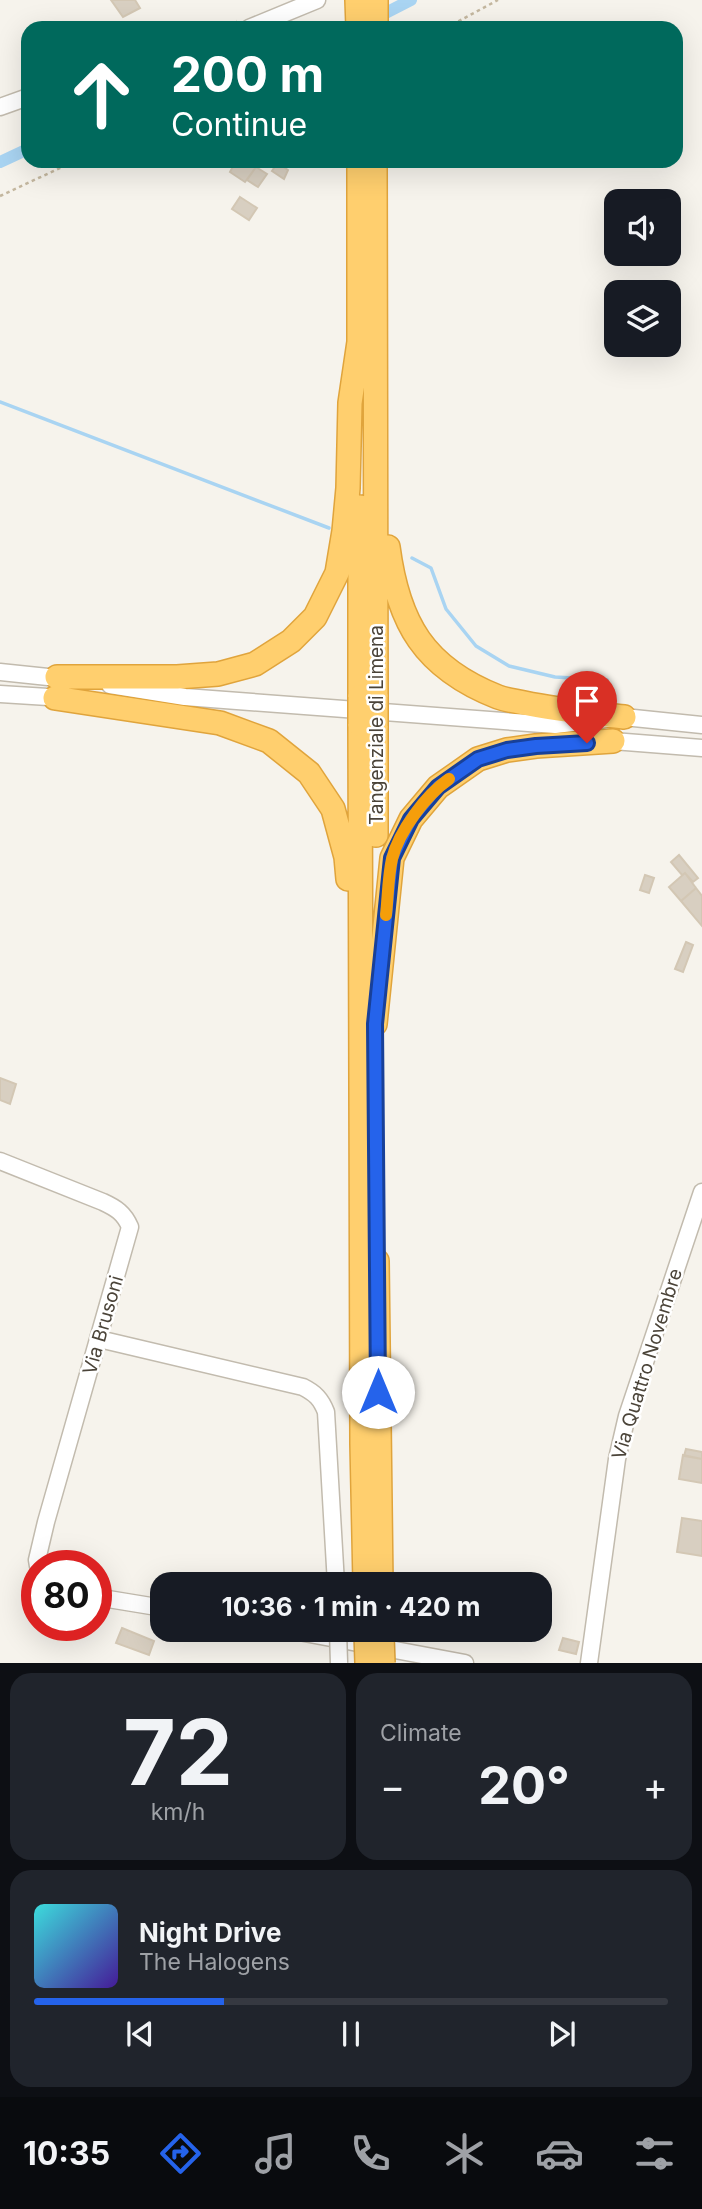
<!DOCTYPE html>
<meta charset="utf-8">
<style>
body{margin:0;font-family:Inter,sans-serif;background:#20242c;color:#f1f3f6;height:100vh;display:flex;flex-direction:column;font-size:26px;white-space:nowrap}
*{box-sizing:border-box;margin:0}
p{font-size:23px;color:#9ea1a6}
.icon{flex:none;width:38px;height:38px;fill:none;stroke:currentColor;stroke-width:2;stroke-linecap:round;stroke-linejoin:round}
.map{position:relative;height:1663px;overflow:hidden}
.details{display:flex;flex-direction:column;gap:10px;padding:10px;background:#0d0f14;flex:1}
.details>*{flex:none}
.banner{position:absolute;left:21px;top:21px;width:662px;height:147px;border-radius:21px;box-shadow:0 7px 28px #0002;background:#00695c;color:#fff;overflow:hidden}
.buttons{position:absolute;left:604px;top:189px;display:grid;gap:14px}
.buttons a{display:grid;place-items:center;width:77px;height:77px;border-radius:14px;background:#171b24;box-shadow:0 7px 28px #0002;font-size:35px}
.speed{position:absolute;left:21px;top:1550px;display:flex;gap:14px;font-size:35px;font-weight:700;text-align:center}
.speed>*{display:grid;place-content:center;width:91px;height:91px;border-radius:50%;background:#171b24;box-shadow:0 7px 28px #0002;line-height:1}
.speed .limit{border:10px solid #d22;background:#fff;color:#111}
.pin{position:absolute;display:grid;place-items:center;width:60px;height:60px;color:#fff;margin:-72px -30px;border-radius:50% 50% 50% 0;rotate:-45deg;box-shadow:0 0 7px #0007}
.pin .icon{rotate:45deg}
.me{position:absolute;width:77px;margin:-38px;rotate:0deg;stroke-linejoin:round;filter:drop-shadow(0 0 5px #0008)}
.turn{display:flex;align-items:center;gap:24px;height:147px;padding:0 35px;font-size:32px}
.turn .icon{width:91px;height:91px;stroke-width:2.5}
.turn b{display:block;font-size:49px;line-height:60px}
.big{font-size:52px;font-weight:700;line-height:1.1}
.details .tile{flex:1;display:flex;flex-direction:column;justify-content:center;gap:10px;min-width:0;padding:0 24px;border-radius:21px;background:#20242c}
.details .dial{align-items:center;gap:0}
.dial b{font-size:91px;line-height:1}
.song{display:flex;align-items:center;gap:21px}
.cover{width:84px;height:84px;border-radius:10px;background:linear-gradient(135deg,hsl(180 70% 55%),hsl(260 70% 35%))}
.played{height:7px;border-radius:4px;background:linear-gradient(90deg,#2563eb 30%,#363941 30%)}
.keys{display:flex;justify-content:space-around;direction:ltr}
.heat{display:flex;justify-content:space-between;align-items:center;font-size:38px;direction:ltr}
.details .tiles{flex:1;display:grid;gap:10px;grid-template-columns:1fr 1fr}
.tile:last-child{grid-column:span 2}
.trip{position:absolute;left:150px;top:1572px;width:402px;height:70px;border-radius:21px;background:#171b24;box-shadow:0 7px 28px #0002;font-weight:700;line-height:70px;text-align:center}
.menu{display:flex;height:112px;justify-content:space-around;align-items:center;background:#090b0e;color:#9ea1a6}
.menu .icon{width:49px;height:49px}
.menu .current{color:#2563eb}
.menu b{font-size:32px;color:#f1f3f6}
.map>svg:first-child{display:block}
.lines{fill:none;stroke-linecap:round;stroke-linejoin:round}
.stream{stroke:#a9d4f2;stroke-width:3.5}
.canal{stroke:#a9d4f2;stroke-width:12}
.building{fill:#d8cfc1;stroke:#d3c7b4;stroke-width:2}
.minor-casing{stroke:#c2bbae;stroke-width:19}
.highway-casing{stroke:#e0a43c;stroke-width:26}
.path{stroke:#c4b79f;stroke-width:2.5;stroke-dasharray:3.5 3.5;stroke-linecap:butt}
.minor{stroke:#fff;stroke-width:16}
.highway{stroke:#ffcf6e;stroke-width:23}
.minor-bridge-casing{stroke:#c2bbae;stroke-width:19;stroke-linecap:butt}
.highway-bridge-casing{stroke:#e0a43c;stroke-width:26;stroke-linecap:butt}
.minor-bridge{stroke:#fff;stroke-width:16}
.highway-bridge{stroke:#ffcf6e;stroke-width:23}
.route-casing{stroke:#184099;stroke-width:18}
.route{stroke:#2563eb;stroke-width:12}
.slow{stroke:#f59e0b;stroke-width:12}
.labels{text-anchor:middle;dominant-baseline:central;stroke-width:5;stroke-linejoin:round;paint-order:stroke}
.street-label{font-size:19px;fill:#4b4439;stroke:#fff}
</style>
<div class="map">
<svg width="702" height="1663" viewBox="0 0 702 1663">
<rect width="100%" height="100%" fill="#f6f3ec"/>
<g class="lines">
<path class="stream" d="M0,402L329,528
M412,558L431,568L446,609L476,646L509,666L555,677L607,680"/>
<path class="canal" d="M374,19L411,0
M0,162L28,149"/>
</g>
<path class="building" d="M111,0H135L140,8L123,17Z
M236,161H247L256,167L245,182L230,172Z
M268,161H275L288,170L284,179L272,171L274,168L266,162Z
M256,167L267,174L258,187L247,180Z
M240,197L257,208L249,220L232,209Z
M679,855L698,878L693,882L685,873L682,875L671,862Z
M685,873L696,888L681,901L669,887Z
M645,875L654,878L649,893L640,890Z
M696,888L702,896V926L681,901Z
M686,942L693,945L683,972L675,969Z
M0,1078L16,1084L10,1104L0,1100Z
M686,1449L702,1452V1459L684,1456Z
M683,1455L702,1459V1483L679,1479Z
M682,1518L702,1521V1556L677,1552Z
M122,1628L154,1641L149,1655L116,1643Z
M505,1629H525L523,1639L504,1635Z
M563,1638L579,1642L576,1654L559,1650Z"/>
<g class="lines">
<defs>
<path id="minor" d="M249,28L317,0
M0,107L28,97
M0,672L67,679
M110,685L185,697L555,725L624,717L702,725
M0,694L64,698
M604,739L613,741L702,748
M0,1161L103,1202C116,1208 124,1213 130,1227L46,1522L37,1560L38,1566
M99,1339L303,1387C315,1393 321,1399 326,1412L336,1584
M96,1597L163,1608
M283,1629L465,1663
M589,1663L617,1459L627,1416L702,1192"/>
<path id="highway" d="M357,0L358,28
M376,28V0
M359,161V357
M375,161L376,697
M360,507V697
M388,547C398,623 424,668 498,697C506,700 515,701 524,703C557,710 590,713 624,717
M57,677H177L218,674L255,664L291,641L315,617L337,573L344,531L348,488L350,403L359,342
M55,698L220,723L269,741L309,773L333,809L346,857L348,879
M360,724L362,1444L365,1584
M376,835V726
M375,1024L392,858L411,819L438,787L478,759L507,750L536,746L613,741
M377,1261L381,1584"/>
</defs>
<use href="#minor" class="minor-casing"/>
<use href="#highway" class="highway-casing"/>
<path class="path" d="M217,28L237,21
M446,28L498,0
M0,196L75,161
M231,1629L273,1637"/>
<use href="#minor" class="minor"/>
<use href="#highway" class="highway"/>
<defs>
<path id="minor-bridge" d="M338,1631L339,1663"/>
<path id="highway-bridge" d="M376,697V726
M360,724V697
M366,1633L367,1663
M382,1636L383,1663"/>
</defs>
<use href="#minor-bridge" class="minor-bridge-casing"/>
<use href="#highway-bridge" class="highway-bridge-casing"/>
<use href="#minor-bridge" class="minor-bridge"/>
<use href="#highway-bridge" class="highway-bridge"/>
</g>
<g class="lines">
<defs>
<path id="route" d="M378,1392L375,1024L392,858L411,819L438,787L478,759L507,750L536,746L587,743"/>
</defs>
<use href="#route" class="route-casing"/>
<use href="#route" class="route"/>
<path class="slow" d="M386,915C388,897 388,877 392,859C399,831 426,795 449,779"/>
</g>
<g class="labels">
<g class="street-label">
<text transform="translate(376 725) rotate(-90)">Tangenziale di Limena</text>
<text transform="translate(103 1325) rotate(-74)">Via Brusoni</text>
<text transform="translate(647 1364) rotate(-73)">Via Quattro Novembre</text>
</g>
</g>
</svg>
<div class="buttons">
<a><svg class="icon" aria-label="sound" viewBox="0 0 24 24"><path d="M4 9h4l5-4v14l-5-4H4zM17 9q2 3 0 6"/></svg></a>
<a><svg class="icon" aria-label="layers" viewBox="0 0 24 24"><path d="M12 4l9 5-9 5-9-5zM3 14l9 5 9-5"/></svg></a>
</div>
<div class="speed"><div class="limit">80</div></div>
<div class="pin" style="left:587px;top:743px;background:#d93025"><svg class="icon" aria-label="arrive" viewBox="0 0 24 24"><path d="M6 21V4h12l-3 4 3 4H6"/></svg></div>
<svg class="me" style="left:378px;top:1392px" viewBox="-20 -20 40 40"><circle r="19" fill="#fff"/><path d="M0-13L10 11 0 6-10 11z" fill="#2563eb"/></svg>
<div class="trip">10:36 · 1 min · 420 m</div>
<div class="banner">
<div class="turn"><svg class="icon" aria-label="ahead" viewBox="0 0 24 24"><path d="M12 20V5M6 11l6-6 6 6"/></svg><div><b>200 m</b>Continue</div></div>
</div>
</div>
<section class="details">
<div class="tiles">
<div class="tile dial"><b>72</b><p>km/h</p></div>
<div class="tile"><p>Climate</p>
<div class="heat"><a>−</a><b class="big">20°</b><a>+</a></div>
</div>
<div class="tile">
<div class="song"><i class="cover"></i><div><b>Night Drive</b><p>The Halogens</p></div></div>
<div class="played"></div>
<div class="keys"><svg class="icon" aria-label="previous" viewBox="0 0 24 24"><path d="M18 5L8 12l10 7zM5 5v14"/></svg><svg class="icon" aria-label="pause" viewBox="0 0 24 24"><path d="M8 5v14M16 5v14"/></svg><svg class="icon" aria-label="next" viewBox="0 0 24 24"><path d="M6 5l10 7-10 7zM19 5v14"/></svg></div>
</div>
</div>
</section>
<nav class="menu">
<b>10:35</b>
<svg class="icon current" aria-label="directions" viewBox="0 0 24 24"><path d="M12 3l9 9-9 9-9-9zM9 14v-3h6M13 9l2 2-2 2"/></svg>
<svg class="icon" aria-label="music" viewBox="0 0 24 24"><path d="M9 18V5l10-2v13"/><circle cx="6" cy="18" r="3"/><circle cx="16" cy="16" r="3"/></svg>
<svg class="icon" aria-label="phone" viewBox="0 0 24 24"><path d="M5 4h4l2 5-3 2q2 4 5 5l2-3 5 2v4C11 20 4 13 5 4z"/></svg>
<svg class="icon" aria-label="climate" viewBox="0 0 24 24"><path d="M12 3v18M4 7l16 10M4 17L20 7"/></svg>
<svg class="icon" aria-label="car" viewBox="0 0 24 24"><path d="M5 17H2v-5l4-1 3-4h7l3 4 3 1v5h-3M9 17h6M6 11h13"/><circle cx="7" cy="17" r="2"/><circle cx="17" cy="17" r="2"/></svg>
<svg class="icon" aria-label="filters" viewBox="0 0 24 24"><path d="M4 7h16M4 17h16"/><circle cx="9" cy="7" r="2"/><circle cx="15" cy="17" r="2"/></svg>
</nav>
